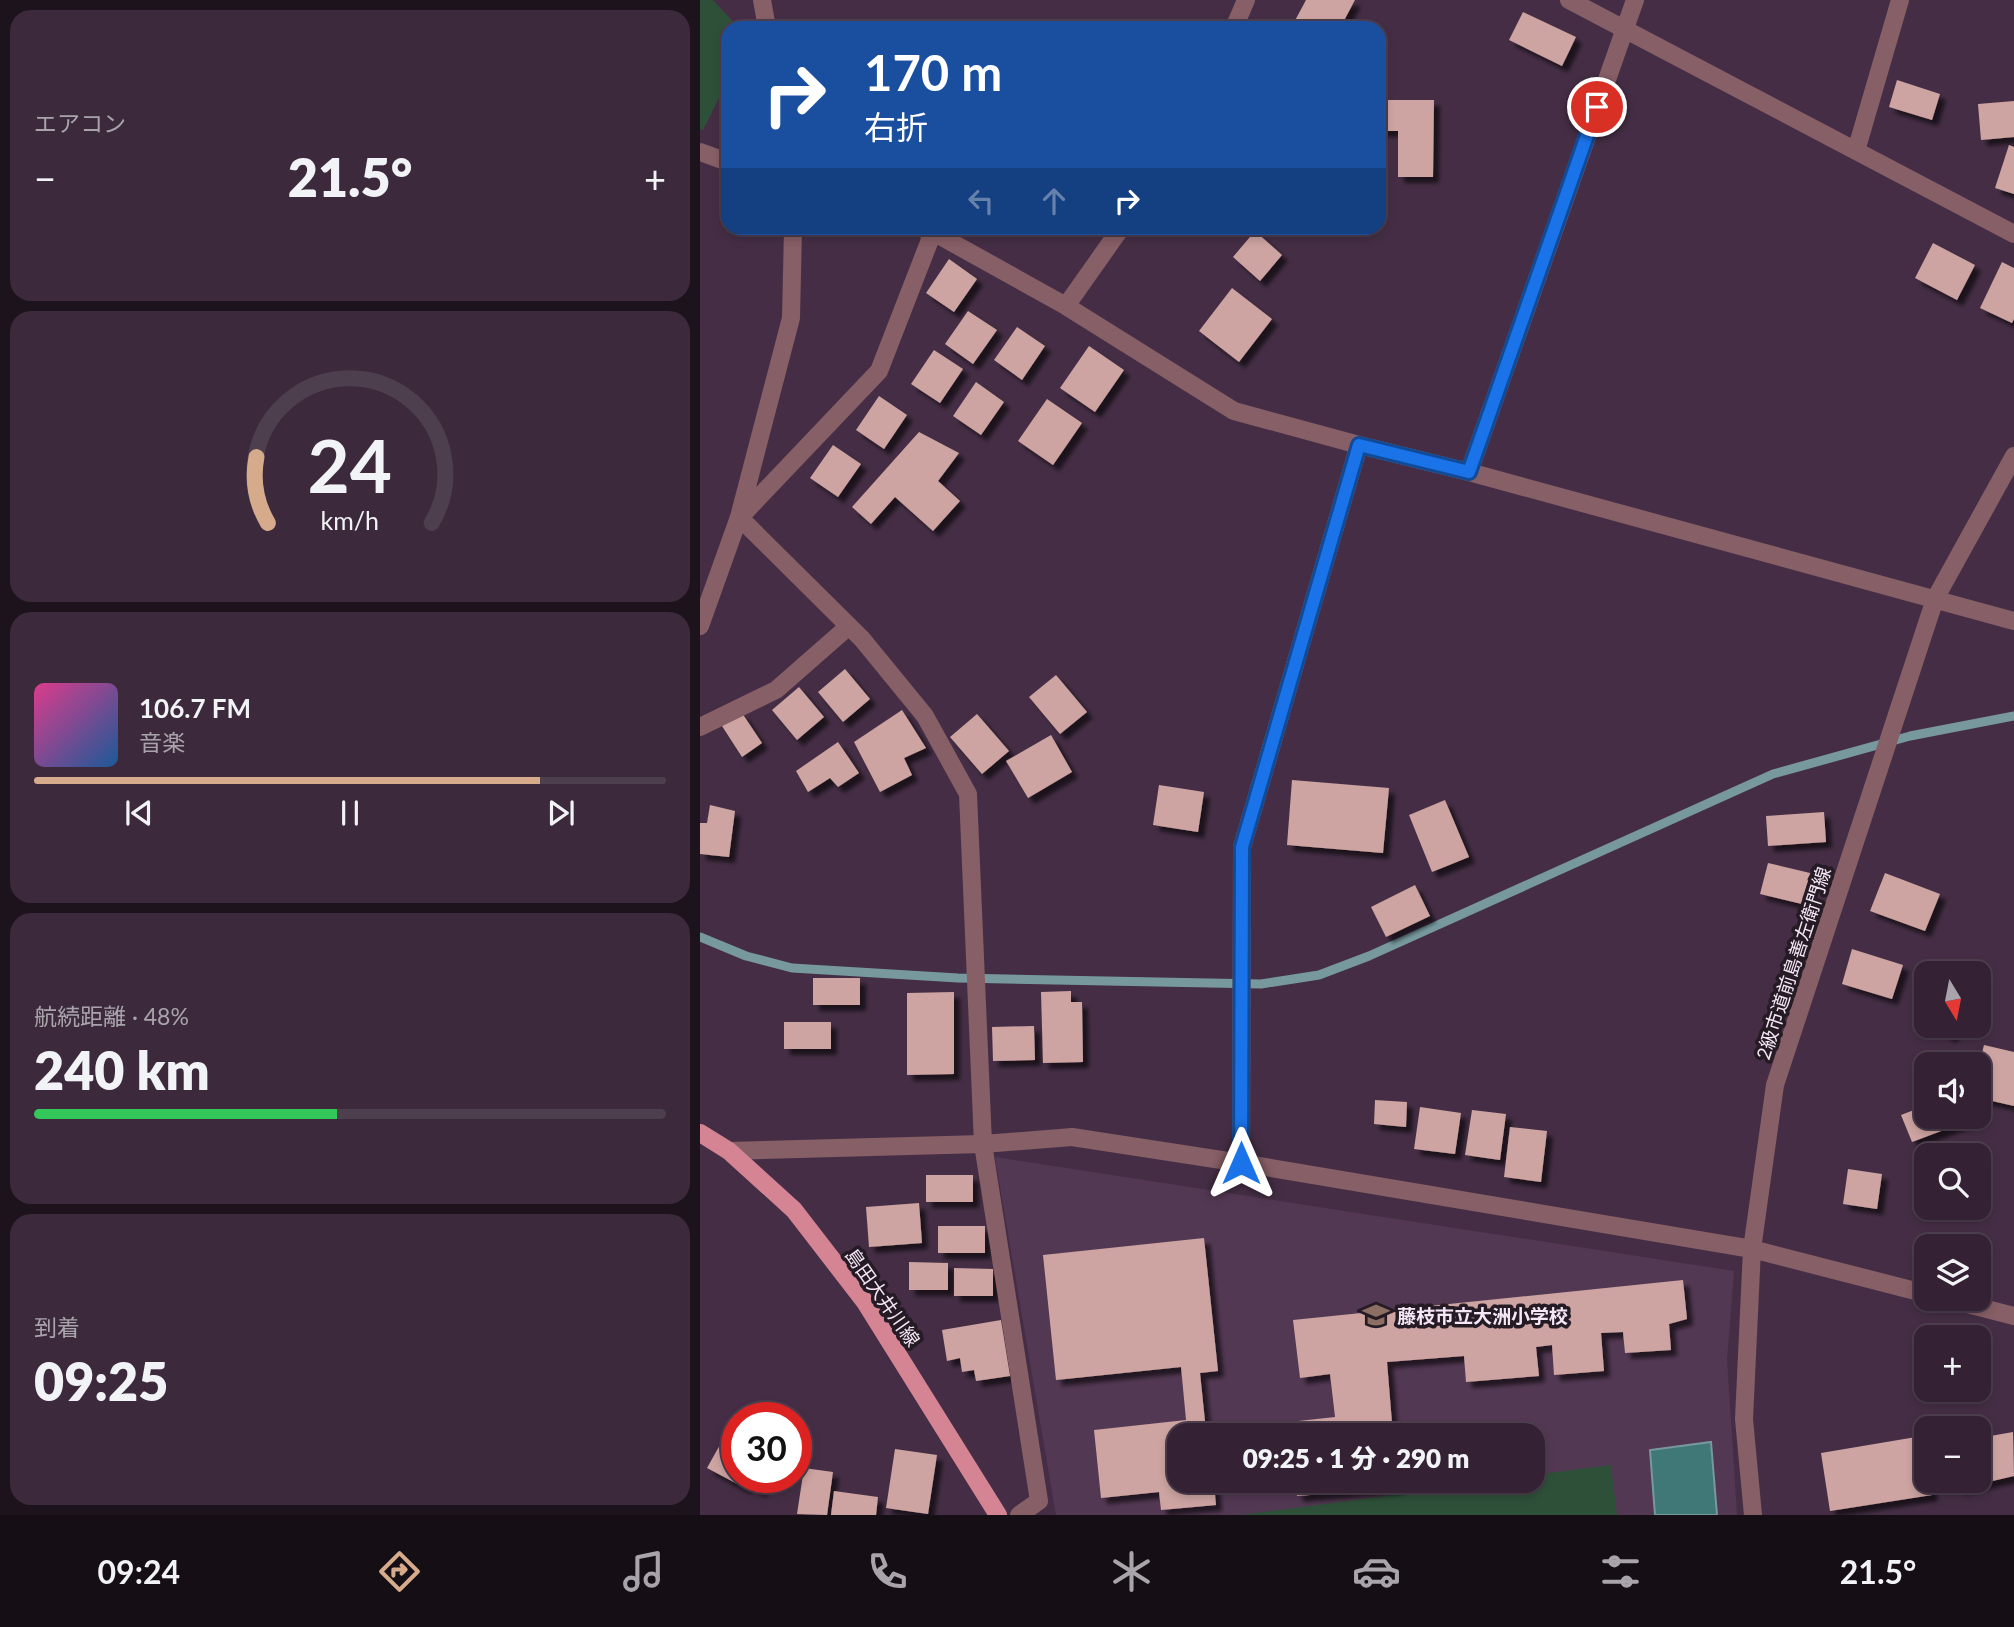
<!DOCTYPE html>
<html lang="ja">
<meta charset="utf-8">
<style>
body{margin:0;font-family:Lato,"Noto Sans JP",sans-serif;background:#3c2a3c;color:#f1f3f6;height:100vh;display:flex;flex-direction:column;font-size:26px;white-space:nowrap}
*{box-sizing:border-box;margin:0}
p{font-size:23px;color:#a9a4ac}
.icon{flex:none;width:38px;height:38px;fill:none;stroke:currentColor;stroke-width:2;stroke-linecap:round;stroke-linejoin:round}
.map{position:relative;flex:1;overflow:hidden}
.side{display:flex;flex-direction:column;gap:10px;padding:10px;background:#1d131d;width:700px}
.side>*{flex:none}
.hud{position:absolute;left:21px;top:21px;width:665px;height:214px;border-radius:21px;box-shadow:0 4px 10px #0003,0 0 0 2px #4e3f4f;background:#1a4fa0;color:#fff;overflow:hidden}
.needle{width:46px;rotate:170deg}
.fabs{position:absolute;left:1214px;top:961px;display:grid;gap:14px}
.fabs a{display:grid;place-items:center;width:77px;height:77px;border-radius:14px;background:#342234;box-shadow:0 4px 10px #0003,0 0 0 2px #4e3f4f;font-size:35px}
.speed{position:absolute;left:21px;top:1402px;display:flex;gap:14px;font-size:35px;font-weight:700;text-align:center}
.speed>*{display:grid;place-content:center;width:91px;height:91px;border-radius:50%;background:#342234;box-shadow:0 4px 10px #0003,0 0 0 2px #4e3f4f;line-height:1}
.speed .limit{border:10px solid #d22;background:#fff;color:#111}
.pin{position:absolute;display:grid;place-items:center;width:60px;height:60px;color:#fff;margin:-30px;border:4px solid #fff;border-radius:50%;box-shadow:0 2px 7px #0007}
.me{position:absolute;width:77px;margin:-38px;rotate:0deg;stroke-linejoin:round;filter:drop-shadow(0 0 5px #0008)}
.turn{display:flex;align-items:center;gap:24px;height:147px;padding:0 28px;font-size:32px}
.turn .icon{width:91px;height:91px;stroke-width:2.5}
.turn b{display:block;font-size:49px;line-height:60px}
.lanes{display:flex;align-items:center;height:66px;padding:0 28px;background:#0003;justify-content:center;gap:35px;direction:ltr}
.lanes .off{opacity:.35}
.big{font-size:52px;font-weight:800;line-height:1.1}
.side .card{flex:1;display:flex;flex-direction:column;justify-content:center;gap:10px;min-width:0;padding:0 24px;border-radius:21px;background:#3c2a3c}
.side .dial{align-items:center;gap:0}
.dial svg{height:182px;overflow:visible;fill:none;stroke:#4e3f4f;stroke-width:7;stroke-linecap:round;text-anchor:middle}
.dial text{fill:#f1f3f6;stroke:none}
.song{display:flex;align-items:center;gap:21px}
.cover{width:84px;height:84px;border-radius:10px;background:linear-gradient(135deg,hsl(330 70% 55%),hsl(210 70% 35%))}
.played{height:7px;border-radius:4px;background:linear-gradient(90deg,#d6ab8b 80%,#4e3f4f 80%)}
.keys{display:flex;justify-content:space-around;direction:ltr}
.heat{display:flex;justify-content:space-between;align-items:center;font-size:38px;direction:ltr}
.charge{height:10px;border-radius:5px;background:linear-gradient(90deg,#34c759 48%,#4e3f4f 0)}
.trip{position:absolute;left:467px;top:1423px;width:378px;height:70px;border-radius:21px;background:#342234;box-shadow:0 4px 10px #0003,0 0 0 2px #4e3f4f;font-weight:800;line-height:70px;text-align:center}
.tab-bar{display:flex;height:112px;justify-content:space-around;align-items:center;background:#150e15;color:#a9a4ac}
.tab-bar .icon{width:49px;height:49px}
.tab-bar .selected{color:#d6ab8b}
.tab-bar b{font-size:32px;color:#f1f3f6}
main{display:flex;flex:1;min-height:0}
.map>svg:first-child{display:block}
.built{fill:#533853;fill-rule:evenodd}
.green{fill:#2e5039}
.water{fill:#407878;stroke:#77999e;stroke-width:2}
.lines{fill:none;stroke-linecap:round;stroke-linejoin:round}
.stream{stroke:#77999e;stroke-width:9}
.building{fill:#cda4a1;filter:url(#shadow)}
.minor{stroke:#875f66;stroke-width:18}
.major{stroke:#d48493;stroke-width:18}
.route-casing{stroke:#114b97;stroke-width:18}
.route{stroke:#1a73e8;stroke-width:12}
.labels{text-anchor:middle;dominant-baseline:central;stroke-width:7;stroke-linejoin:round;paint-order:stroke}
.street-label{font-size:19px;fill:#f6e7f6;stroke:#251b25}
.poi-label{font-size:19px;font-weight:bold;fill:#f6e7f6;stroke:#251b25;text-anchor:start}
</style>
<main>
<section class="side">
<div class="card"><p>エアコン</p>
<div class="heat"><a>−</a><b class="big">21.5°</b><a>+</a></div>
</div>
<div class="card dial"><svg viewBox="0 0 100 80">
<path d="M14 69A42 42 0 1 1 86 69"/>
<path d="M14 69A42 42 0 0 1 9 40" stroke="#d6ab8b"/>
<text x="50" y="56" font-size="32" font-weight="700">24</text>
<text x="50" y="72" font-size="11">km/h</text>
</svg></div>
<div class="card">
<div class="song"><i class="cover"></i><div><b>106.7 FM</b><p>音楽</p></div></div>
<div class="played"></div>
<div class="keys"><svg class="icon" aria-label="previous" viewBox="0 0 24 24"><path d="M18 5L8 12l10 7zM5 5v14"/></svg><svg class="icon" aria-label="pause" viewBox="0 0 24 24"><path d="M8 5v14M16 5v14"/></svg><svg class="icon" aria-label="next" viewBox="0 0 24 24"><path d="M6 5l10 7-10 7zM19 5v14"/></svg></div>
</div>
<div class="card"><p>航続距離 · 48%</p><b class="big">240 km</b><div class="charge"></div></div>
<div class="card"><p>到着</p><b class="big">09:25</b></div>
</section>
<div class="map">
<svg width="1314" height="1515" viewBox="0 0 1314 1515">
<defs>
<filter id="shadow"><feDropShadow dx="6" dy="6" stdDeviation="2" flood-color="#0009"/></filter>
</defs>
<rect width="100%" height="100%" fill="#452e45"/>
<path class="built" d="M295,1157L1034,1271L1027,1359L1037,1515H356ZM480,1435H833V1480H480Z"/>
<path class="green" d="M0,0H13L39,28H28V80L3,130L0,129Z
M911,1465L917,1515H541L796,1481L833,1480V1475Z"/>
<path class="water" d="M1011,1442L1017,1515H955L950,1450Z"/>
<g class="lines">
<path class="stream" d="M0,937L46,956L92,968L258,978L561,984L619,975L669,956L1073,774L1210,736L1314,716"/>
</g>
<path class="building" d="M606,0H655L640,28H591Z
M823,12L876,37L862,66L809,40Z
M1197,80L1240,94L1232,120L1189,107Z
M679,100H734L733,177H698V131H679Z
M1314,101V137L1281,140L1278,104Z
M1309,145L1314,147V194L1295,188Z
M555,231L582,255L560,281L533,257Z
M1233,243L1275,265L1257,300L1215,278Z
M249,259L277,279L254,312L226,293Z
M1302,262L1314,268V319L1312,323L1280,308Z
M532,288L572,319L539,362L499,331Z
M268,311L297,330L273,364L245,344Z
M317,327L345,346L322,380L294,360Z
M389,346L424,370L395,412L360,388Z
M234,350L263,369L240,403L211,384Z
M276,382L304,402L281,435L253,416Z
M179,396L207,415L184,449L156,430Z
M347,399L382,423L353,465L318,441Z
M219,432L259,453L238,481L260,501L233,531L195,497L171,524L152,507Z
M133,445L161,464L138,497L110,478Z
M145,669L170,699L143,722L118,692Z
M356,675L387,712L360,734L329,697Z
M99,687L124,717L97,740L72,710Z
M202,710L226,748L204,758L212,775L180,792L154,742Z
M42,713L62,743L42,757L22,726Z
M277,714L309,751L282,774L250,737Z
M351,735L372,772L328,798L306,761Z
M138,742L159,773L138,787L130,778L108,792L96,771Z
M592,780L689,788L683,853L587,845Z
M459,785L504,792L498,832L453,825Z
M745,800L769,857L732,872L709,815Z
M10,805L35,811L29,857L0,854V823H7Z
M1124,812L1126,842L1068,846L1066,816Z
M1068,863L1110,873L1102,904L1060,894Z
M1185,873L1240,894L1225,931L1170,911Z
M715,885L730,916L686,937L671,907Z
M1152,949L1203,965L1192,999L1142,984Z
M113,978H160V1005H113Z
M371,991V1002H382L383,1062L343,1063L341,992Z
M254,992V1074L207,1075V993Z
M1227,994V1020L1214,1012Z
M84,1022H131V1049H84Z
M334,1026L335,1060L293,1061L292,1027Z
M1234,1026H1258L1250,1037Z
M1284,1045L1314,1052V1106L1279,1098V1065Z
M675,1100L707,1102L706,1127L674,1124Z
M1227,1105V1116H1263L1265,1122L1212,1142L1201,1115Z
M720,1107L761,1113L755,1154L714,1149Z
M772,1110L806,1114L800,1160L765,1155Z
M810,1127L847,1131L841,1182L804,1177Z
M1148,1169L1182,1174L1177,1209L1143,1204Z
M226,1175H273V1202H226Z
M219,1203L222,1243L169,1247L166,1207Z
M238,1226H285V1253H238Z
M504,1238L518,1371L500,1373L506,1431L635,1417L630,1374L600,1378L593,1320L983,1280L987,1319L969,1324L971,1350L925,1353L923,1332L901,1333L904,1371L854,1375L852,1345L836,1347L839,1376L766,1382L764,1356L687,1362L693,1435H480V1480H535V1482L514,1484L516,1505L461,1510L459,1492L401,1498L394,1430L486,1420L481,1367L356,1380L343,1255Z
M209,1262L248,1263V1290H209Z
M254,1268L293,1269V1296H254Z
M301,1320L310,1376L276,1381L274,1370L262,1372L260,1358L247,1361L242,1330Z
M1313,1432L1314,1476L1258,1489L1257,1480H1279V1438Z
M1222,1436L1227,1480H1229L1232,1495L1130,1511L1121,1453Z
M21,1443L37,1451V1477H67L60,1491L47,1484L45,1488L7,1468Z
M195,1449L237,1455L228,1514L186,1508Z
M104,1468L133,1472L127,1515L97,1514Z
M596,1480H697L698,1488L597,1496Z
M134,1491L178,1497L176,1515H131Z"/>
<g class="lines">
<path class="minor" d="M62,0L67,28
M869,0L1314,234
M534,28L546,0
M1156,151L1200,0
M0,152L28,162
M220,228L233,232L366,306L534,411L659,445L769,472L1314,621
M366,306L421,228
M769,472L935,0
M42,515L179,371L233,232
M39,517L162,639L225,716L268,794L283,1144L339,1501L319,1515
M0,626L39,517L91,318L93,228
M0,727L76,690L149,626
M29,1151L283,1144L372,1137L541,1163L1052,1249L1227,1294
M541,1163L542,847L659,445
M1244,1298L1314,1316
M1053,1515L1044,1419L1052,1249L1075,1085L1235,599L1314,456"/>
<path class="major" d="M0,1133L29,1151L94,1210L165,1302L298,1515"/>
</g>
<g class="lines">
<defs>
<path id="route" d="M541,1163L542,847L659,445L769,472L897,107"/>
</defs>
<use href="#route" class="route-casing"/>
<use href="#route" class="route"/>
</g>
<defs>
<symbol id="school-bare" viewBox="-9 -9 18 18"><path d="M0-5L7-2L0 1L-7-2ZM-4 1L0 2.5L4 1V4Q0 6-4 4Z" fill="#8d6e63" stroke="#251b25" stroke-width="2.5" paint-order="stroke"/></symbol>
</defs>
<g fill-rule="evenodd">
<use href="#school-bare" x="657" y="1296" width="38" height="38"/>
</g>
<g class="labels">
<g class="street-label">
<text transform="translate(1093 963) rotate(-72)">2級市道前島善左衛門線</text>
<text transform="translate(183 1297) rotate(55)">島田大井川線</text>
</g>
<g class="poi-label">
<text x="697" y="1315">藤枝市立大洲小学校</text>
</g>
</g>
</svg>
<div class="fabs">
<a><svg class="needle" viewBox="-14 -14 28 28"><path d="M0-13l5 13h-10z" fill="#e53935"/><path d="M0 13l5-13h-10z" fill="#a9a4ac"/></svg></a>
<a><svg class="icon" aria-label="sound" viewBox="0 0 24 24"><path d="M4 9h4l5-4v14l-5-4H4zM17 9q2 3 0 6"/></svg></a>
<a><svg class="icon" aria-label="search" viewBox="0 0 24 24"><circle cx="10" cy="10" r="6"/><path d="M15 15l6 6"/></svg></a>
<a><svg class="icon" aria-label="layers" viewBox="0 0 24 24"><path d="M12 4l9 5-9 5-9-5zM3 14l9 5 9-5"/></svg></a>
<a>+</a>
<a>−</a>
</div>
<div class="speed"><div class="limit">30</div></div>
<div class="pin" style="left:897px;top:107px;background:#d93025"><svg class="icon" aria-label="arrive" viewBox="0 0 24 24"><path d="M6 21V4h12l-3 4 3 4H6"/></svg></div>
<svg class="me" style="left:541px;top:1163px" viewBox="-20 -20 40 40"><path d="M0-17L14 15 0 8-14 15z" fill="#1a73e8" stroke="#fff" stroke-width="4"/></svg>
<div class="trip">09:25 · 1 分 · 290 m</div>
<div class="hud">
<div class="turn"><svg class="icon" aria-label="right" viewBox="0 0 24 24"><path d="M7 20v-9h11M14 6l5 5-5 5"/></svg><div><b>170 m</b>右折</div></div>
<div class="lanes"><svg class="icon off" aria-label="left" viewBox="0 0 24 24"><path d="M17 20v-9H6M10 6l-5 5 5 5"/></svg><svg class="icon off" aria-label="ahead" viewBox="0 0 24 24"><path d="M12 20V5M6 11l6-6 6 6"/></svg><svg class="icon" aria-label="right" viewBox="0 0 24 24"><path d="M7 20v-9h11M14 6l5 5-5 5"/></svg></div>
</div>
</div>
</main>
<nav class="tab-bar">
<b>09:24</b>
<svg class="icon selected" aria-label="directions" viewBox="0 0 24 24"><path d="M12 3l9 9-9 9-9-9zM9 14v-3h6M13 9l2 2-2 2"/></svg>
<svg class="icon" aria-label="music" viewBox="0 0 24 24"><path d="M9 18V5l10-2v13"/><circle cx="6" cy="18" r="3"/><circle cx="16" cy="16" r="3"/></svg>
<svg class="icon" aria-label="phone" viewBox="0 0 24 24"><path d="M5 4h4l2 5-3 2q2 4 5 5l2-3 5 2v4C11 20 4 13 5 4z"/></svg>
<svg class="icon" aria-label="climate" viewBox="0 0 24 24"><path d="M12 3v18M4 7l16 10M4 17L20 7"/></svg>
<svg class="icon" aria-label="car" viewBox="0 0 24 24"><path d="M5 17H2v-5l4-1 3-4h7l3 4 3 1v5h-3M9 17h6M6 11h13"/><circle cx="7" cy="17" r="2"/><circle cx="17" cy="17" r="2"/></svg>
<svg class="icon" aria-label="filters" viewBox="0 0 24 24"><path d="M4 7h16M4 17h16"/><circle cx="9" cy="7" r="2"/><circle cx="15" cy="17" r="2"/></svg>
<b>21.5°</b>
</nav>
